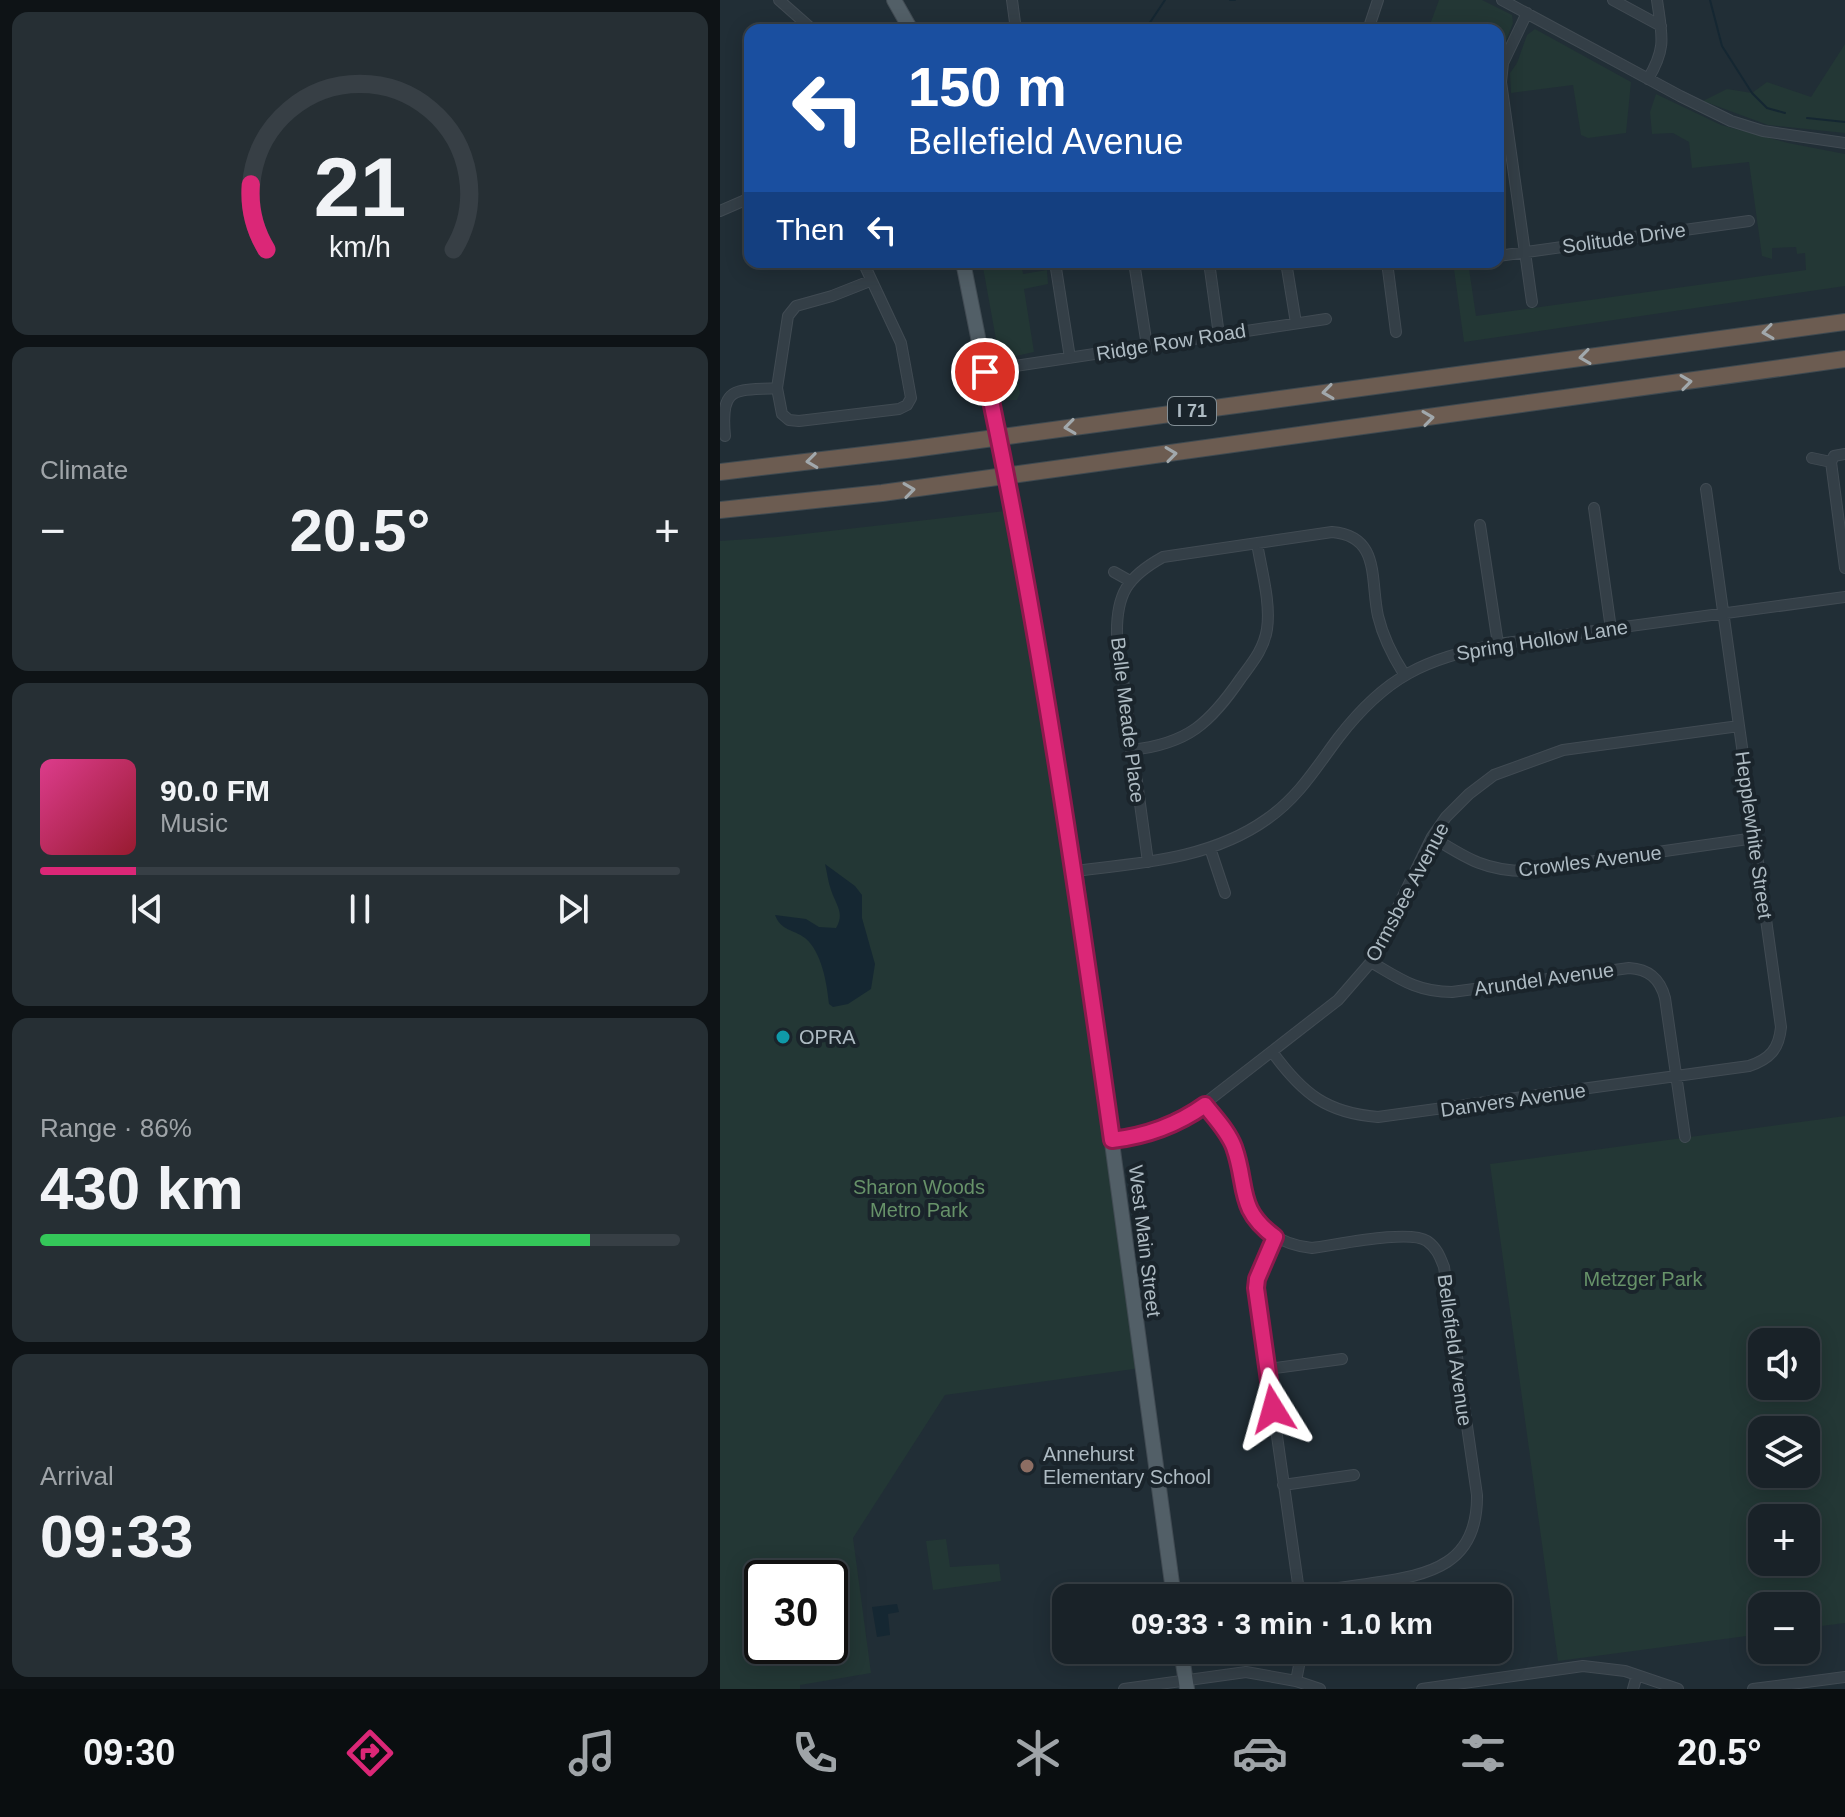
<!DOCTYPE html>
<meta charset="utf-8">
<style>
body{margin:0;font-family:Helvetica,sans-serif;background:#262f34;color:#f1f3f6;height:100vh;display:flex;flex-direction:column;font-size:30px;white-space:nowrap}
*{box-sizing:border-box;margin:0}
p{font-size:26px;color:#9fa4a8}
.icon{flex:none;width:44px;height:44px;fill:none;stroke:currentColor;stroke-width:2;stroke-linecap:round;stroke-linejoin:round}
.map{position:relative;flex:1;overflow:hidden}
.details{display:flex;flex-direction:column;gap:12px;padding:12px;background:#0e1316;width:720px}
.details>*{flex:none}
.guide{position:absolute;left:24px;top:24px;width:760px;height:244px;border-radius:16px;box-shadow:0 4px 20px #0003,0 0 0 2px #373f45;background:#1a4fa0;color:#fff;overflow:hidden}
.tools{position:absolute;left:1028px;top:1328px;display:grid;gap:16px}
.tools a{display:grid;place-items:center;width:72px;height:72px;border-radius:16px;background:#192228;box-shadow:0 4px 20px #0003,0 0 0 2px #373f45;font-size:40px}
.speed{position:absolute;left:24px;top:1560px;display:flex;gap:16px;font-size:40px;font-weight:700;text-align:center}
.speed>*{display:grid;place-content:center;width:104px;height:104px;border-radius:50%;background:#192228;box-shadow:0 4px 20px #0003,0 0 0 2px #373f45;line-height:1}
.speed .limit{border:4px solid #111;border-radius:12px;background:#fff;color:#111}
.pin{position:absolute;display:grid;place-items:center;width:68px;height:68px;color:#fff;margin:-34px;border:4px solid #fff;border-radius:50%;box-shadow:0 2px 8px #0007}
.me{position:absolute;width:88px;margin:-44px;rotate:352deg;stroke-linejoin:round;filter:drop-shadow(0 0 6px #0008)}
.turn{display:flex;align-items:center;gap:28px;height:168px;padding:0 32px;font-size:36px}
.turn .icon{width:104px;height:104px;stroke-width:2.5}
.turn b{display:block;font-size:56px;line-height:68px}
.then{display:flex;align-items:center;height:76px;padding:0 32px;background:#0003;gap:16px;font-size:30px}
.big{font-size:60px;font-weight:700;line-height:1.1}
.details .card{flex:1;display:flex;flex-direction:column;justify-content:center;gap:12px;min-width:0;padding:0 28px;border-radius:16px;background:#262f34}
.details .dial{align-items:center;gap:0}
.dial svg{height:208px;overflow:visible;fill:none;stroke:#373f45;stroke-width:7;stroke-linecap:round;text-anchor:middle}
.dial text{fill:#f1f3f6;stroke:none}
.song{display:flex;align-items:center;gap:24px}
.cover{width:96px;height:96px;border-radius:12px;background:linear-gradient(135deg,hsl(330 70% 55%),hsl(350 70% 35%))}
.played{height:8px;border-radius:4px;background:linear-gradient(90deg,#db2777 15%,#373f45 15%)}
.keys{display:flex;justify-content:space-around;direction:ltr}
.heat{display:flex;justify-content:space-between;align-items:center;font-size:44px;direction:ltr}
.charge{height:12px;border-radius:6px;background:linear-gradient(90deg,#34c759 86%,#373f45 0)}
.trip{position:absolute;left:332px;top:1584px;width:460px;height:80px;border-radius:16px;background:#192228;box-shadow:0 4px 20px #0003,0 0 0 2px #373f45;font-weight:700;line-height:80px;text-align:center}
.dock{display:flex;height:128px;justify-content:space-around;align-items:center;background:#0a0e10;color:#9fa4a8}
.dock .icon{width:56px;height:56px}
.dock .current{color:#db2777}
.dock b{font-size:36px;color:#f1f3f6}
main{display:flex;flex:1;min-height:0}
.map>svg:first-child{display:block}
.green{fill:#233735;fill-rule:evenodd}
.water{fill:#152732}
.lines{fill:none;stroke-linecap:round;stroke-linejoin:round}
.stream{stroke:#152732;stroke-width:2}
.minor-casing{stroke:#414b53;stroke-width:12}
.major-casing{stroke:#414b53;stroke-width:16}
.highway-casing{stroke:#3f4a51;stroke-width:18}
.minor{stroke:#343f47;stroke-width:10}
.major{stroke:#525f67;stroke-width:14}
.highway{stroke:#6c5c51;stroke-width:16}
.major-bridge-casing{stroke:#414b53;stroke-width:16;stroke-linecap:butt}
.major-bridge{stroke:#525f67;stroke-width:14}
.oneway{stroke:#a1a8ac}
.route-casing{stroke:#8e194d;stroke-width:20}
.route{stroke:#db2777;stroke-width:14}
.culture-dot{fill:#0f9aa8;stroke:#1a242b;stroke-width:3}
.education-dot{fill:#8d6e63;stroke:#1a242b;stroke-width:3}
.labels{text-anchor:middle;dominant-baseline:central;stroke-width:8;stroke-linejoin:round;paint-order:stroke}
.shield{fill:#1a242b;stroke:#828e95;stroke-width:2}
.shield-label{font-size:18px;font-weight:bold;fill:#aebbc3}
.street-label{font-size:20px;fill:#aebbc3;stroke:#1a242b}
.poi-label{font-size:20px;fill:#aebbc3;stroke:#1a242b;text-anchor:start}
.park-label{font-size:20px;fill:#679269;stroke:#1a242b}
</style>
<main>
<section class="details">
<div class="card dial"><svg viewBox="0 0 100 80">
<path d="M14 69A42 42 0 1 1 86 69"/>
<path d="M14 69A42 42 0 0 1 8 44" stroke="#db2777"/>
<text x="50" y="56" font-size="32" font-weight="700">21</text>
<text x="50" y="72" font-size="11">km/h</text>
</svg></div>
<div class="card"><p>Climate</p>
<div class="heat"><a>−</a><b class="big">20.5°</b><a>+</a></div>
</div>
<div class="card">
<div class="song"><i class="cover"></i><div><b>90.0 FM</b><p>Music</p></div></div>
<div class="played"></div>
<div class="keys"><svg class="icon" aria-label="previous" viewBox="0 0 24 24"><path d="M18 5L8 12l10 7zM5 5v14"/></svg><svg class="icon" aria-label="pause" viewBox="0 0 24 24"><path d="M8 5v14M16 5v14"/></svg><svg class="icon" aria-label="next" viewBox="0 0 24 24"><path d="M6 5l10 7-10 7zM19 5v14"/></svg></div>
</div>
<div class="card"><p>Range · 86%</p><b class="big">430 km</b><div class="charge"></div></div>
<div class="card"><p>Arrival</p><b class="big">09:33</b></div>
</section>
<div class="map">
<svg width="1125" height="1689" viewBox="0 0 1125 1689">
<rect width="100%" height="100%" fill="#212e36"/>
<path class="green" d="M719,0H762L792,15L793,23L778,61V30H708Z
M815,29L911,82L906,133L868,138L861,135L853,85L791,93L790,73L797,63L807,35Z
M1125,44V133L1048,125L983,101L1007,89L1032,93L1047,82L1091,97Z
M936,94L1001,125L1068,143L1125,154V286L744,342L733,262H748L756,316L1086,270L1085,253L1077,254L1076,247L1052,248V259L1042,256L1029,162L972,168L969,142L953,133L932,134L930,112Z
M262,262H301L303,274L327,270L328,284L304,289L314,352L292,357L300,393L297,400H287Z
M294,510L327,699L421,1368L225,1395L133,1538L151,1673L80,1685V1689H0V541L57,537ZM42,1578H110V1646H42Z
M1125,1116V1623L1086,1628V1606H1042V1634L838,1661L770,1164ZM1042,1342H1086V1386H1042ZM1042,1430H1086V1474H1042ZM1042,1518H1086V1562H1042Z
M226,1539L230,1567L279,1564L281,1581L213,1590L206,1541Z"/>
<path class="water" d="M105,864L135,886L142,895V918L155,964L151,989L128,1004L113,1007L109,1004C107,984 102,952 85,938C73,929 61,931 55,915L86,919L99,927L116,928C125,913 116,905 111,890C108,882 107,872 105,864Z
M177,1604L179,1612L168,1614L170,1635L157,1637L152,1607Z"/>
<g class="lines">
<path class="stream" d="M510,0H515
M990,0L1002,46L1032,93L1047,108L1065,113
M425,30L445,0
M1087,118L1125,122"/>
<defs>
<path id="minor" d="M59,0L93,30
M292,0L296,30
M782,0L960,96L1011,121L1043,131L1125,143
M893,0L941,26
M807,13L783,63L781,82L812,302
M648,30L658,0
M928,79C947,47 942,36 937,0
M0,211L30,198
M778,256L1029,221
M143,262L181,343L191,398L187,405L179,409L79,421L69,420L62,414L57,388L68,316L76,306L112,296L150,281
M335,262L350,358
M414,262L427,346
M489,262L499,335
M566,262L576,323
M667,262L676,332
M295,366L606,319
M5,436C0,384 16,391 57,388
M1092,458L1111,462
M1111,462L1125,568
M1111,462L1114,456L1125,454
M874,508L891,629
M760,525L778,644
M394,572L410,581
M411,750C468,744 490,723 521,678C532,663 544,649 547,629C551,602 541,569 537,543
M712,837C746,858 765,871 806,871L1035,838
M490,848L505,893
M428,862L397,636C396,594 407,577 443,557L612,532C661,536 650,580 658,616C663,637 672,655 684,674
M355,871C421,863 491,859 547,819C579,797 597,766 619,737C667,675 704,660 778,644L1125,597
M651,962C680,979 697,992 732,992L909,968C929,969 940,979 945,998L965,1137
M553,1053C583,1094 607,1113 658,1117L1029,1066C1050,1059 1059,1049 1061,1027L986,489
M485,1105C495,1117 507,1130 514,1145C520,1161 519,1178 523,1194C531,1227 561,1245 592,1248C617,1245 689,1229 707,1241C717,1248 720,1257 724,1267L757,1495C758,1564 711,1575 653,1583C628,1587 604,1590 579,1593
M392,1140L431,1133L466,1118L618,1000L651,962L712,837L726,817L749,794L774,775L843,750L1019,726
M555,1237L537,1279L536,1288L580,1598
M548,1369L622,1359
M563,1485L634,1475
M576,1681L582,1650
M404,1689L526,1672L576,1681L600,1689
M702,1689L863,1666L905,1671L958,1689
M913,1689L917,1675
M1033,1689L1125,1677"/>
<path id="major" d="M174,0L191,30
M243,262L270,397
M294,510L355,871L454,1598
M461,1650L467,1689"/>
<path id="highway" d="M0,472L186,450L1125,322
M0,510L162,493L1125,359"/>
</defs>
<use href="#minor" class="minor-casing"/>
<use href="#major" class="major-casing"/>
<use href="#highway" class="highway-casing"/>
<use href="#minor" class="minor"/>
<use href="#major" class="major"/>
<use href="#highway" class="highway"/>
<defs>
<path id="major-bridge" d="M270,397L294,510"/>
</defs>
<use href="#major-bridge" class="major-bridge-casing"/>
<use href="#major-bridge" class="major-bridge"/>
</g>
<defs><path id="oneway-chevron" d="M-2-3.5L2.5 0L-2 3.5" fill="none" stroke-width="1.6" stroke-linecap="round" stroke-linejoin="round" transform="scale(2)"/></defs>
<g class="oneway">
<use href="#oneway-chevron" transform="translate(1048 332) rotate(172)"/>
<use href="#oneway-chevron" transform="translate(865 357) rotate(172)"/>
<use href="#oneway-chevron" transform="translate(966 382) rotate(-8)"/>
<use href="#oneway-chevron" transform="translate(608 392) rotate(172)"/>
<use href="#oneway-chevron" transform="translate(708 418) rotate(-8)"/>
<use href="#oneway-chevron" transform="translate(350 427) rotate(172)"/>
<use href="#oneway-chevron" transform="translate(451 454) rotate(-8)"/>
<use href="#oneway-chevron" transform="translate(92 461) rotate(173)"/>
<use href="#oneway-chevron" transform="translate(189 490) rotate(-8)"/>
</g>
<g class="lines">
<defs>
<path id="route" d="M265,372C319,626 356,883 392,1140C427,1136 457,1125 485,1105C495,1118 508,1131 514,1147C528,1186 516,1209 555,1237L537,1279L536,1288L553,1409"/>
</defs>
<use href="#route" class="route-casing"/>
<use href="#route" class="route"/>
</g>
<circle class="culture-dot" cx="63" cy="1037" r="8"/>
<circle class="education-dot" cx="307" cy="1466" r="8"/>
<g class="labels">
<rect class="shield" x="448" y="397" width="48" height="28" rx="6"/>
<g class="shield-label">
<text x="472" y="411">I 71</text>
</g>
<g class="street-label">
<text transform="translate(904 238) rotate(-8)">Solitude Drive</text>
<text transform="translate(451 342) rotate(-9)">Ridge Row Road</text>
<text transform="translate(822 640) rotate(-9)">Spring Hollow Lane</text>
<text transform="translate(408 720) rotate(83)">Belle Meade Place</text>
<text transform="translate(1034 835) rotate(82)">Hepplewhite Street</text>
<text transform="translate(870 861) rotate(-7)">Crowles Avenue</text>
<text transform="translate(687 892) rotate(-62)">Ormsbee Avenue</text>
<text transform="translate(824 979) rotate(-8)">Arundel Avenue</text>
<text transform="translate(793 1100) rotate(-8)">Danvers Avenue</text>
<text transform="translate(425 1241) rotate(83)">West Main Street</text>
<text transform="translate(735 1350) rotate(82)">Bellefield Avenue</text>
</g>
<g class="poi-label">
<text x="79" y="1037">OPRA</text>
<text x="323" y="1454">Annehurst<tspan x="323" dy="23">Elementary School</tspan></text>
</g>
<g class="park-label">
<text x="199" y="1187">Sharon Woods<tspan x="199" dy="23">Metro Park</tspan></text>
<text x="923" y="1279">Metzger Park</text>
</g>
</g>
</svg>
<div class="tools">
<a><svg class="icon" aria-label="sound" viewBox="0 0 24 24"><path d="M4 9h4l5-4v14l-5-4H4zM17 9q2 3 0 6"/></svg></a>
<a><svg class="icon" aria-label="layers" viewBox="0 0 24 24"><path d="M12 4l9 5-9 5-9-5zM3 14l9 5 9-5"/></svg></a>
<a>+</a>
<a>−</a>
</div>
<div class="speed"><div class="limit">30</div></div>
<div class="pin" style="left:265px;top:372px;background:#d93025"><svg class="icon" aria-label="arrive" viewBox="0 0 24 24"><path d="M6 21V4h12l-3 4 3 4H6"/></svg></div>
<svg class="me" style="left:553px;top:1409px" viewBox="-20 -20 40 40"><path d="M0-17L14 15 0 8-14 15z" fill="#db2777" stroke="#fff" stroke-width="4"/></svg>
<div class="trip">09:33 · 3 min · 1.0 km</div>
<div class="guide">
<div class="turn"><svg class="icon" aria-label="left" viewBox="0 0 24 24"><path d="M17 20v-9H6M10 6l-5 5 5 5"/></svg><div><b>150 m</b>Bellefield Avenue</div></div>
<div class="then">Then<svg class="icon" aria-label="left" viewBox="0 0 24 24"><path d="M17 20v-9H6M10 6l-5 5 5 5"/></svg></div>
</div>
</div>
</main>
<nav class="dock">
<b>09:30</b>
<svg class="icon current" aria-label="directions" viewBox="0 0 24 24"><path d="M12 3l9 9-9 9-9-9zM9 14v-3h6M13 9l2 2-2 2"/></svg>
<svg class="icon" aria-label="music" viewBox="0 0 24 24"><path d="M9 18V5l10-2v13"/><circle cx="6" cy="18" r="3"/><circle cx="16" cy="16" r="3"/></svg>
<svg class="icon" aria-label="phone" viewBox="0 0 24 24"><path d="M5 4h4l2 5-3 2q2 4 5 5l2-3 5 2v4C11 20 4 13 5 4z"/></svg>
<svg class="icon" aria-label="climate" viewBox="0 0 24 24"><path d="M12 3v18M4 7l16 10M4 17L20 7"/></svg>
<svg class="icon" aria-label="car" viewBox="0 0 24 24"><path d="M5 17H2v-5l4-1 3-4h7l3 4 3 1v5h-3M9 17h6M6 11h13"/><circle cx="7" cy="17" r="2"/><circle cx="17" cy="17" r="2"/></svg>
<svg class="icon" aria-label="filters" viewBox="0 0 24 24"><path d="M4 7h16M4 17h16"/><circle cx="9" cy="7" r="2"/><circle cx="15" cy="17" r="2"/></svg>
<b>20.5°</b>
</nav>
